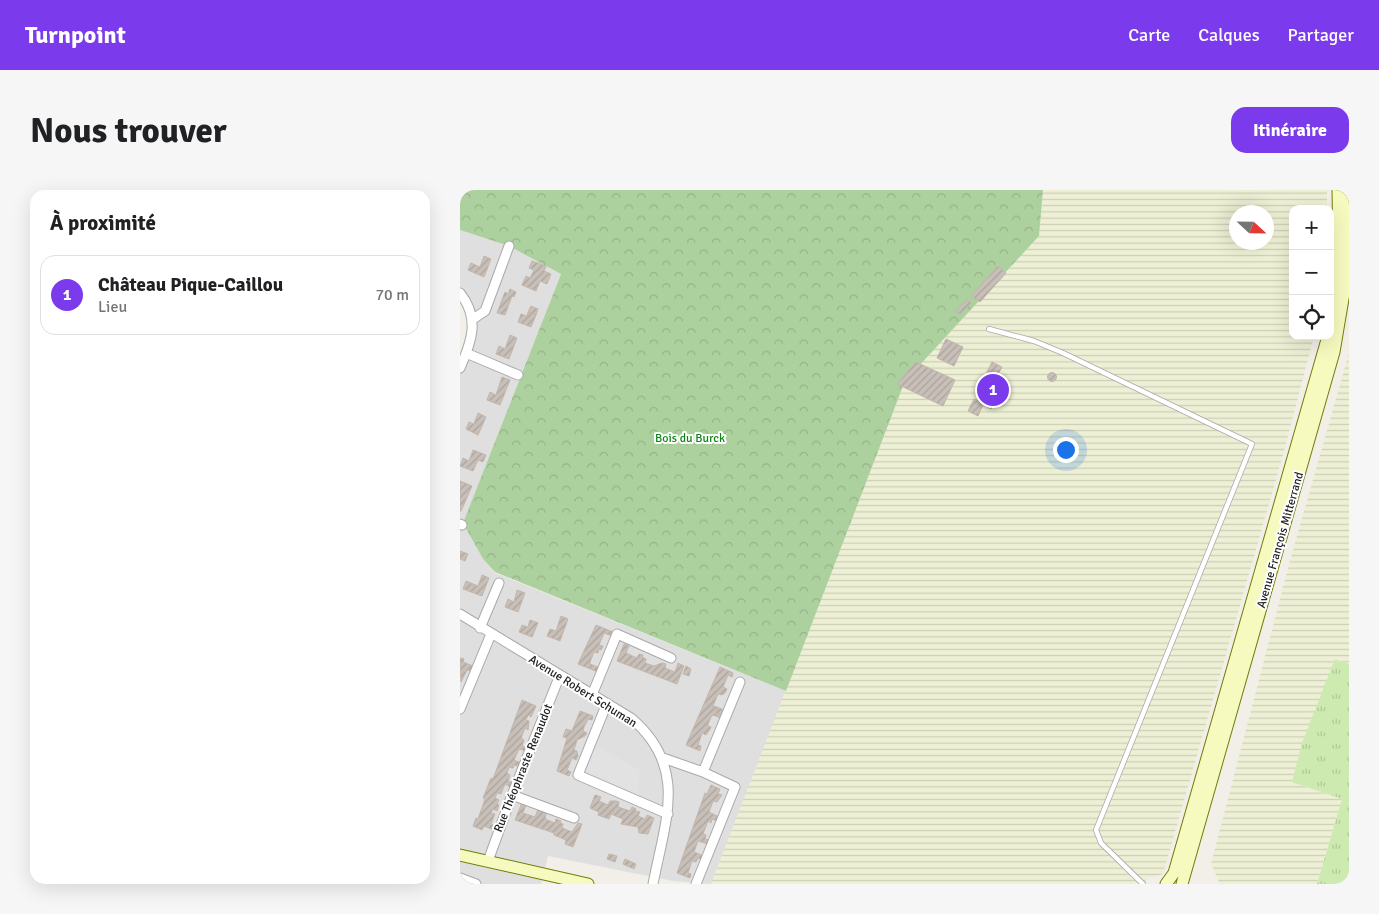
<!DOCTYPE html>
<html lang="fr">
<meta charset="utf-8">
<style>
:root{--surface:#fff;--page:#f6f6f6;--text:#202124;--muted:#757577;--line:#e0e0e0;--accent:#7c3aed}
body{margin:0;font-family:Signika,sans-serif;background:var(--page);color:var(--text)}
.controls{position:absolute;right:15px;top:15px;display:grid;overflow:hidden;border-radius:10px;box-shadow:0 5px 20px #0002}
.controls button{width:45px;height:45px;display:grid;place-items:center;padding:0;border:0;border-bottom:1px solid var(--line);background:var(--surface);color:var(--text);font:25px sans-serif}
.compass{position:absolute;left:769px;top:15px;width:45px;height:45px;border-radius:50%;background:var(--surface);box-shadow:0 5px 20px #0002;rotate:112deg}
.you{position:absolute;left:605px;top:259px;width:18px;height:18px;margin:-12px;border:4px solid #fff;border-radius:50%;background:#1a73e8;box-shadow:0 0 0 8px #1a73e833}
.badge{display:grid;place-items:center;width:32px;height:32px;border-radius:50%;background:var(--accent);color:#fff;font-size:16px;font-weight:700}
.pin{position:absolute;translate:-50% -50%;border:2px solid #fff;box-shadow:0 1px 5px #0006}
.list{margin:0;padding:0;list-style:none}
h2{display:flex;justify-content:space-between;align-items:center;height:65px;margin:0;padding:0 20px;font-size:21px}
h2 small{font-size:16px;font-weight:400;color:var(--muted)}
.list li{display:grid;grid-template-columns:32px 1fr auto;gap:15px;align-items:center;box-sizing:border-box;height:80px;margin:0 10px 10px;padding:0 10px;border:1px solid var(--line);border-radius:15px}
.list b{display:block;font-size:19px;white-space:nowrap}
.list p{margin:0;font-size:16px;white-space:nowrap;color:var(--muted)}
.list em{font-size:16px;font-style:normal;color:var(--muted)}
.icon{flex:none;width:28px;height:28px;fill:none;stroke:currentColor;stroke-width:2;stroke-linecap:round;stroke-linejoin:round}
.map{position:relative;flex:none;width:889px;height:694px;overflow:hidden;border-radius:15px}
header{display:flex;align-items:center;gap:30px;box-sizing:border-box;height:70px;padding:0 25px;background:var(--accent);color:#fff}
header strong{font-size:24px}
nav{display:flex;gap:28px;margin-inline-start:auto;font-size:18px}
.intro{display:flex;align-items:center;justify-content:space-between;box-sizing:border-box;height:120px;padding:0 30px}
h1{margin:0;font-size:35px}
.button{padding:12px 22px;border-radius:15px;background:var(--accent);color:#fff;font-size:18px;font-weight:700}
main{display:flex;gap:30px;padding:0 30px}
aside{flex:1;background:var(--surface);border-radius:15px;box-shadow:0 5px 20px #0002}
.map>svg:first-child{display:block}
</style>
<header>
<strong>Turnpoint</strong>
<nav><a>Carte</a><a>Calques</a><a>Partager</a></nav>
</header>
<div class="intro"><h1>Nous trouver</h1><a class="button">Itinéraire</a></div>
<main>
<aside>
<h2>À proximité<small></small></h2>
<ul class="list">
<li><span class="badge">1</span><div><b>Château Pique-Caillou</b><p>Lieu</p></div><em>70 m</em></li>
</ul>
</aside>
<div class="map">
<svg width="889" height="694" viewBox="0 0 889 694">
<defs>
<pattern id="farmland-rules" width="6" height="5" patternUnits="userSpaceOnUse" patternTransform="scale(1.25)"><rect width="6" height="5" fill="#eef0d5"/><path d="M0 2.5h6" fill="none" stroke="#ccceb7"/></pattern>
<pattern id="grass-tufts" width="24" height="20" patternUnits="userSpaceOnUse" patternTransform="scale(1.25)"><rect width="24" height="20" fill="#cdebb0"/><path d="M3 7l-1-3M5 7V3M7 7l1-3M15 17l-1-3M17 17v-4M19 17l1-3" fill="none" stroke="#b0c997"/></pattern>
<pattern id="forest-crowns" width="20" height="18" patternUnits="userSpaceOnUse" patternTransform="scale(1.25)"><rect width="20" height="18" fill="#add19e"/><path d="M2 6a3 3 0 1 1 6 0M12 15a3 3 0 1 1 6 0" fill="none" stroke="#95b388"/></pattern>
<pattern id="building-hatch" width="6" height="6" patternUnits="userSpaceOnUse" patternTransform="scale(1.25)"><rect width="6" height="6" fill="#c7bfb8"/><path d="M-1 1l2-2M0 6l6-6M5 7l2-2" fill="none" stroke="#aba49e"/></pattern>
</defs>
<rect width="100%" height="100%" fill="#f2efe9"/>
<!-- residential -->
<path fill="#e0dfdf" d="M 0,40 L 49,56 L 101,84 L 3,333 L 23,369 L 35,383 L 326,501 L 251,694 L 213,691 L 88,666 L 81,694 L 0,694 L 0,171 L 4,161 L 9,130 L 0,113 Z"/>
<!-- farmland -->
<path fill="url(#farmland-rules)" fill-rule="evenodd" d="M 583,0 L 867,0 L 867,19 L 833,19 L 833,146 L 854,146 L 823,265 L 703,684 L 687,689 L 682,694 L 251,694 L 445,191 L 579,46 ZM 776,22 L 806,22 L 806,52 L 776,52 Z
M 889,163 L 889,474 L 875,469 L 832,592 L 882,609 L 857,694 L 760,694 L 751,674 L 828,378 Z"/>
<!-- grass -->
<path fill="url(#grass-tufts)" d="M 875,469 L 889,474 L 889,694 L 857,694 L 882,609 L 832,592 L 842,553 Z"/>
<!-- forest -->
<path fill="url(#forest-crowns)" d="M 0,0 L 583,0 L 579,46 L 445,191 L 326,501 L 35,382 L 23,369 L 3,333 L 101,84 L 49,56 L 0,40 Z"/>
<!-- parking -->
<path fill="#e2e2e2" d="M 131,553 L 180,580 L 177,611 L 118,585 Z"/>
<!-- building -->
<path fill="url(#building-hatch)" stroke="#c4b6ab" d="M 24,66 L 31,69 L 24,87 L 8,80 L 11,73 L 20,77 Z
M 72,71 L 86,76 L 84,81 L 91,84 L 87,94 L 80,91 L 76,101 L 62,95 L 66,86 L 70,88 L 74,80 L 69,78 Z
M 538,76 L 546,83 L 520,112 L 512,105 Z
M 50,99 L 56,102 L 54,107 L 52,106 L 45,125 L 37,123 L 45,102 L 48,104 Z
M 507,109 L 511,113 L 500,124 L 496,121 Z
M 71,116 L 78,119 L 76,125 L 68,122 Z
M 68,122 L 76,125 L 71,137 L 58,132 L 61,124 L 67,126 Z
M 50,145 L 57,148 L 49,169 L 36,164 L 39,156 L 45,159 Z
M 486,149 L 503,157 L 494,176 L 477,168 Z
M 456,172 L 495,190 L 483,216 L 437,194 Z
M 532,172 L 542,177 L 536,188 L 544,191 L 531,219 L 523,215 L 518,226 L 508,221 L 514,209 L 520,212 L 533,187 L 526,184 Z
M587.5 187a4.5 4.5 0 1 1 9 0a4.5 4.5 0 1 1-9 0Z
M 42,187 L 50,190 L 40,215 L 27,210 L 30,202 L 36,205 Z
M 18,223 L 26,227 L 18,245 L 6,239 L 9,232 L 14,234 Z
M 13,260 L 26,265 L 23,272 L 18,270 L 13,281 L 0,276 L 3,268 L 9,271 Z
M 0,291 L 12,296 L 1,321 L 0,321 Z
M 0,361 L 8,364 L 5,371 L 0,369 Z
M 22,385 L 29,388 L 22,406 L 3,399 L 6,391 L 18,396 Z
M 57,400 L 65,403 L 58,422 L 45,417 L 48,409 L 54,412 Z
M 101,426 L 108,429 L 100,451 L 87,446 L 90,439 L 96,441 Z
M 70,430 L 78,433 L 72,447 L 59,442 L 62,435 L 68,437 Z
M 136,435 L 153,442 L 152,446 L 144,443 L 139,455 L 143,456 L 141,460 L 139,459 L 138,463 L 134,462 L 130,472 L 130,474 L 140,478 L 138,482 L 118,474 Z
M 164,454 L 169,456 L 166,463 L 177,468 L 179,464 L 183,465 L 182,467 L 186,469 L 185,473 L 194,476 L 202,473 L 206,474 L 205,478 L 215,482 L 218,473 L 224,476 L 217,494 L 157,471 Z
M 0,468 L 4,469 L 3,472 L 13,476 L 10,481 L 7,480 L 1,492 Z
M 226,476 L 231,479 L 229,486 L 223,484 Z
M 260,477 L 273,483 L 272,487 L 268,485 L 263,497 L 267,499 L 265,503 L 262,505 L 258,504 L 253,516 L 257,517 L 257,521 L 256,526 L 252,525 L 248,534 L 248,536 L 251,537 L 249,541 L 246,545 L 242,543 L 238,555 L 241,556 L 240,561 L 226,555 Z
M 62,510 L 76,516 L 71,527 L 68,525 L 66,530 L 69,531 L 68,540 L 65,538 L 61,548 L 64,550 L 62,556 L 68,558 L 66,561 L 59,559 L 54,570 L 61,573 L 60,577 L 54,575 L 53,578 L 49,577 L 47,583 L 50,585 L 48,591 L 54,593 L 52,598 L 45,594 L 41,604 L 37,603 L 35,608 L 39,610 L 37,614 L 39,615 L 37,621 L 33,619 L 31,623 L 35,624 L 31,634 L 37,637 L 36,641 L 24,636 L 22,640 L 13,636 L 16,628 L 18,629 L 25,609 L 23,608 L 31,588 L 33,589 Z
M 257,517 L 264,520 L 260,528 L 256,526 Z
M 120,521 L 133,526 L 132,530 L 128,529 L 124,537 L 123,541 L 127,543 L 125,546 L 117,550 L 114,560 L 117,561 L 118,566 L 116,570 L 112,568 L 107,580 L 111,582 L 109,586 L 97,581 L 107,548 L 103,547 L 106,539 L 112,541 Z
M 251,595 L 260,599 L 258,604 L 262,605 L 257,612 L 253,611 L 249,622 L 259,627 L 257,631 L 252,629 L 251,633 L 248,631 L 243,644 L 246,645 L 245,649 L 250,650 L 248,654 L 238,651 L 234,662 L 244,666 L 242,670 L 238,668 L 236,672 L 232,671 L 228,683 L 231,684 L 230,688 L 217,683 L 245,603 L 247,604 Z
M 135,605 L 141,607 L 139,611 L 148,615 L 150,611 L 156,611 L 159,612 L 158,617 L 170,621 L 172,617 L 176,619 L 175,621 L 180,622 L 178,626 L 185,629 L 187,625 L 194,628 L 188,644 L 179,643 L 178,637 L 161,634 L 163,629 L 151,624 L 149,629 L 138,625 L 139,622 L 130,618 Z
M 63,610 L 67,612 L 63,623 L 75,627 L 79,617 L 87,620 L 85,629 L 95,633 L 96,629 L 101,631 L 100,633 L 103,634 L 102,638 L 112,642 L 118,633 L 122,634 L 113,657 L 105,654 L 106,650 L 94,645 L 94,643 L 55,630 Z
M 149,664 L 157,666 L 155,672 L 147,669 Z
M 165,669 L 176,674 L 174,679 L 163,674 Z"/>
<g fill="none" stroke-linecap="round" stroke-linejoin="round">
<!-- lane casing -->
<g stroke="#a9a9a9" stroke-width="6">
<path id="lane" d="M 529,139 L 574,151 L 603,163 L 792,254 L 636,640 L 641,653 L 683,694"/>
</g>
<!-- street casing -->
<g stroke="#a9a9a9" stroke-width="11">
<path id="street" d="M 0,103 C 20,128 12,151 0,178
M 13,129 L 25,121 L 49,56
M 6,163 L 58,185
M 0,334 L 2,335
M 0,424 L 171,528 C 229,577 205,631 193,694
M 20,438 L 39,393
M 132,505 L 157,444 L 211,468
M 147,513 L 118,585 L 208,624
M 0,519 L 31,444
M 203,568 L 243,582 L 275,597 L 236,694
M 243,582 L 280,492
M 52,605 L 114,628
M 28,671 L 52,605 L 100,485
M 0,688 L 16,694"/>
</g>
<!-- secondary casing -->
<g stroke="#707d05" stroke-width="13">
<path id="secondary" d="M 870,137 L 879,62 L 878,0
M 0,665 L 128,694
M 706,694 L 714,683 L 868,146
M 722,694 L 874,162 L 886,91 L 888,0"/>
</g>
<!-- lane -->
<use href="#lane" stroke="#fff" stroke-width="4.5"/>
<!-- street -->
<use href="#street" stroke="#fff" stroke-width="9"/>
<!-- secondary -->
<use href="#secondary" stroke="#f7fabf" stroke-width="11"/>
</g>
<g text-anchor="middle" stroke-width="4" stroke-linejoin="round" paint-order="stroke">
<!-- park labels -->
<g font-size="12" fill="#0c8416" stroke="#fff">
<text x="230" y="252">Bois du Burck</text>
</g>
<!-- street labels -->
<g font-size="12" fill="#222" stroke="#fff">
<text transform="translate(820 350) rotate(-74)" y="4">Avenue François Mitterrand</text>
<text transform="translate(123 501) rotate(32)" y="4">Avenue Robert Schuman</text>
<text transform="translate(63 578) rotate(-68)" y="4">Rue Théophraste Renaudot</text>
</g>
</g>
</svg>
<div class="controls">
<button>+</button>
<button>−</button>
<button><svg class="icon" aria-label="locate" viewBox="0 0 24 24"><circle cx="12" cy="12" r="6"/><path d="M12 2v4M12 18v4M2 12h4M18 12h4"/></svg></button>
</div>
<svg class="compass" viewBox="-18 -18 36 36"><path d="M0-13l5 13h-10z" fill="#e53935"/><path d="M0 13l5-13h-10z" fill="#757577"/></svg>
<div class="you"></div>
<div class="pin badge" style="left:533px;top:200px">1</div>
</div>
</main>
